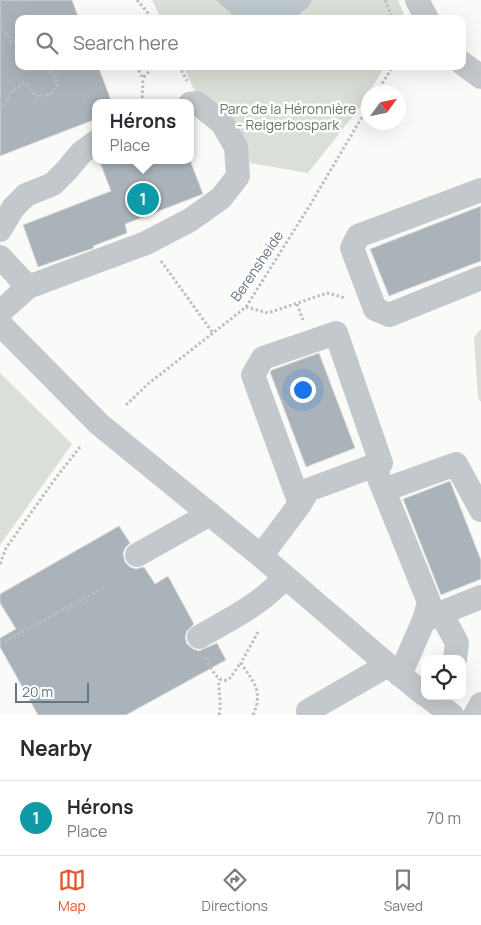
<!DOCTYPE html>
<meta charset="utf-8">
<style>
:root{--surface:#fff;--page:#f7f7f7;--text:#2b2b33;--muted:#7c7c81;--line:#e1e1e2;--accent:#e4572e}
body{margin:0;font-family:Manrope,sans-serif;background:var(--page);color:var(--text)}
.controls{position:absolute;right:15px;bottom:15px;display:grid;overflow:hidden;border-radius:10px;box-shadow:0 5px 20px #0002}
.controls button{width:45px;height:45px;display:grid;place-items:center;padding:0;border:0;border-bottom:1px solid var(--line);background:var(--surface);color:var(--text);font:25px sans-serif}
.compass{position:absolute;left:361px;top:85px;width:45px;height:45px;border-radius:50%;background:var(--surface);box-shadow:0 5px 20px #0002;rotate:57deg}
.scale{position:absolute;left:15px;bottom:12px;width:74px;box-sizing:border-box;padding-left:5px;border:2px solid #657683;border-top:0;font-size:14px;line-height:18px;white-space:nowrap;color:#657683;-webkit-text-stroke:4px #fff;paint-order:stroke}
.you{position:absolute;left:302px;top:389px;width:18px;height:18px;margin:-12px;border:4px solid #fff;border-radius:50%;background:#1a73e8;box-shadow:0 0 0 8px #1a73e833}
.badge{display:grid;place-items:center;width:32px;height:32px;border-radius:50%;background:var(--accent);color:#fff;font-size:16px;font-weight:700}
.pin{position:absolute;translate:-50% -50%;border:2px solid #fff;box-shadow:0 1px 5px #0006}
.popup{position:absolute;left:92px;top:99px;width:102px;height:65px;box-sizing:border-box;display:grid;place-content:center;border-radius:10px;background:var(--surface);filter:drop-shadow(0 1px 4px #0005);font-size:16px;white-space:nowrap;color:var(--muted)}
.popup b{font-size:19px;color:var(--text)}
.popup::after{content:'';position:absolute;left:50%;top:100%;margin-left:-10px;border:10px solid transparent;border-top-color:var(--surface)}
.list{margin:0;padding:0;list-style:none}
h2{display:flex;justify-content:space-between;align-items:center;height:65px;margin:0;padding:0 20px;font-size:21px}
h2 small{font-size:16px;font-weight:400;color:var(--muted)}
.list li{display:grid;grid-template-columns:32px 1fr auto;gap:15px;align-items:center;box-sizing:border-box;height:75px;padding:0 20px;border-top:1px solid var(--line)}
.list b{display:block;font-size:19px;white-space:nowrap}
.list p{margin:0;font-size:16px;white-space:nowrap;color:var(--muted)}
.list em{font-size:16px;font-style:normal;color:var(--muted)}
.icon{flex:none;width:28px;height:28px;fill:none;stroke:currentColor;stroke-width:2;stroke-linecap:round;stroke-linejoin:round}
.map{position:relative;flex:none;width:481px;height:715px;overflow:hidden}
.search{position:absolute;background:var(--surface);box-shadow:0 5px 20px #0002;left:15px;right:15px;top:15px;height:55px;display:flex;align-items:center;gap:12px;box-sizing:border-box;padding:0 18px;border-radius:10px;color:var(--muted);font-size:19px}
.sheet{height:140px;background:var(--surface)}
nav{display:flex;justify-content:space-around;align-items:center;box-sizing:border-box;height:70px;border-top:1px solid var(--line);background:var(--surface);font-size:14px;color:var(--muted)}
nav a{display:grid;justify-items:center;gap:2px}
nav .on{color:var(--accent)}
.map>svg:first-child{display:block}
</style>
<div class="map">
<svg width="481" height="715" viewBox="0 0 481 715">
<rect width="100%" height="100%" fill="#fafaf8"/>
<!-- green -->
<path fill="#dadfd7" d="M 152,0 L 398,0 L 406,19 L 161,19 Z
M 183,66 L 385,66 L 361,106 L 308,173 L 250,163 L 247,149 L 198,98 Z
M 481,329 L 481,402 L 478,398 L 474,337 Z
M 0,373 L 72,444 L 0,545 Z"/>
<!-- water -->
<path fill="#bbc7cb" d="M 216,0 L 312,0 L 308,7 L 293,19 L 237,19 Z"/>
<!-- building -->
<path fill="#aab3b9" stroke="#dcdcda" d="M 0,0 L 72,0 L 79,19 L 19,19 L 19,66 L 98,66 L 112,103 L 96,103 L 96,119 L 0,156 Z
M 99,160 L 190,160 L 203,194 L 125,224 L 127,233 L 93,246 L 94,248 L 38,267 L 23,225 L 111,191 Z
M 481,206 L 481,261 L 389,296 L 370,249 Z
M 319,353 L 355,448 L 306,467 L 270,372 L 272,370 Z
M 450,481 L 481,560 L 481,579 L 441,595 L 403,499 Z
M 119,526 L 130,543 L 125,548 L 123,554 L 125,562 L 130,567 L 136,569 L 144,567 L 155,584 L 168,576 L 194,624 L 187,631 L 185,637 L 187,644 L 193,649 L 199,651 L 217,643 L 226,660 L 126,715 L 38,715 L 0,647 L 0,638 L 16,629 L 0,603 L 0,594 Z"/>
<g fill="none" stroke-linecap="round" stroke-linejoin="round">
<!-- path -->
<path stroke="#bbbfc2" stroke-width="3" stroke-dasharray="2.5 2.5" stroke-linecap="butt" d="M 137,0 L 153,19
M 385,0 L 393,19
M 0,7 L 1,0
M 0,23 L 11,42 L 19,41
M 136,66 L 143,78 L 154,66
M 179,66 L 187,81
M 377,92 L 393,66
M 142,103 L 143,78
M 0,110 L 13,90 L 25,83 L 36,96 L 50,95 L 58,84 L 51,71 L 53,66
M 161,261 L 213,333
M 297,304 L 303,320
M 246,307 L 268,313 L 327,293 L 345,298
M 126,405 L 148,384 L 246,307 L 310,205 L 368,107
M 0,564 L 6,548 L 55,479 L 80,447
M 0,644 L 105,587
M 206,658 C 210,666 219,689 231,677 C 234,673 237,667 241,663
M 219,715 C 222,703 218,692 219,679
M 253,715 C 264,691 253,682 241,663 L 258,632"/>
<!-- minor -->
<path stroke="#c3c8cc" stroke-width="24" d="M 417,0 L 427,19
M 462,63 L 481,77
M 481,190 L 358,236 L 352,248 L 375,309 L 389,315 L 481,278
M 0,230 L 13,208 L 26,195 L 53,184 L 66,171 L 81,153 L 96,142
M 0,257 L 28,287
M 0,312 L 28,287 L 146,243 L 190,220 L 221,198 L 238,176 L 236,147 L 222,123 L 197,103 L 190,104
M 0,324 L 99,424 L 261,556 L 388,665 L 425,695
M 336,333 L 381,463 L 308,490 L 300,504 L 253,375 L 263,358 Z
M 374,466 L 429,602 L 424,620 L 400,675
M 384,490 L 456,464 L 481,510
M 137,555 L 210,514
M 261,556 L 300,504
M 441,613 L 457,643 L 455,659
M 424,620 L 481,597
M 199,637 C 230,619 262,604 285,577
M 427,696 L 452,715
M 308,711 L 388,665
M 475,715 L 481,704"/>
</g>
<g text-anchor="middle" stroke-width="5" stroke-linejoin="round" paint-order="stroke">
<!-- park labels -->
<g font-size="14" fill="#687a64" stroke="#fff">
<text x="288" y="114">Parc de la Héronnière<tspan x="288" dy="16">- Reigerbospark</tspan></text>
</g>
<!-- street labels -->
<g font-size="14" fill="#657683" stroke="#fff">
<text transform="translate(257 266) rotate(-56)" y="5">Berensheide</text>
</g>
</g>
</svg>
<div class="controls">
<button><svg class="icon" aria-label="locate" viewBox="0 0 24 24"><circle cx="12" cy="12" r="6"/><path d="M12 2v4M12 18v4M2 12h4M18 12h4"/></svg></button>
</div>
<svg class="compass" viewBox="-18 -18 36 36"><path d="M0-13l5 13h-10z" fill="#e53935"/><path d="M0 13l5-13h-10z" fill="#7c7c81"/></svg>
<div class="scale">20 m</div>
<div class="you"></div>
<div class="pin badge" style="left:143px;top:199px;background:#0f9aa8">1</div>
<div class="popup"><b>Hérons</b>Place</div>
<div class="search"><svg class="icon" aria-label="search" viewBox="0 0 24 24"><circle cx="10" cy="10" r="6"/><path d="M15 15l6 6"/></svg>Search here</div>
</div>
<section class="sheet">
<h2>Nearby<small></small></h2>
<ul class="list">
<li><span class="badge" style="background:#0f9aa8">1</span><div><b>Hérons</b><p>Place</p></div><em>70 m</em></li>
</ul>
</section>
<nav>
<a class="on"><svg class="icon" aria-label="map" viewBox="0 0 24 24"><path d="M3 6l6-2 6 2 6-2v14l-6 2-6-2-6 2zM9 4v14M15 6v14"/></svg>Map</a>
<a><svg class="icon" aria-label="directions" viewBox="0 0 24 24"><path d="M12 3l9 9-9 9-9-9zM9 14v-3h6M13 9l2 2-2 2"/></svg>Directions</a>
<a><svg class="icon" aria-label="saved" viewBox="0 0 24 24"><path d="M7 4h10v16l-5-4-5 4z"/></svg>Saved</a>
</nav>
